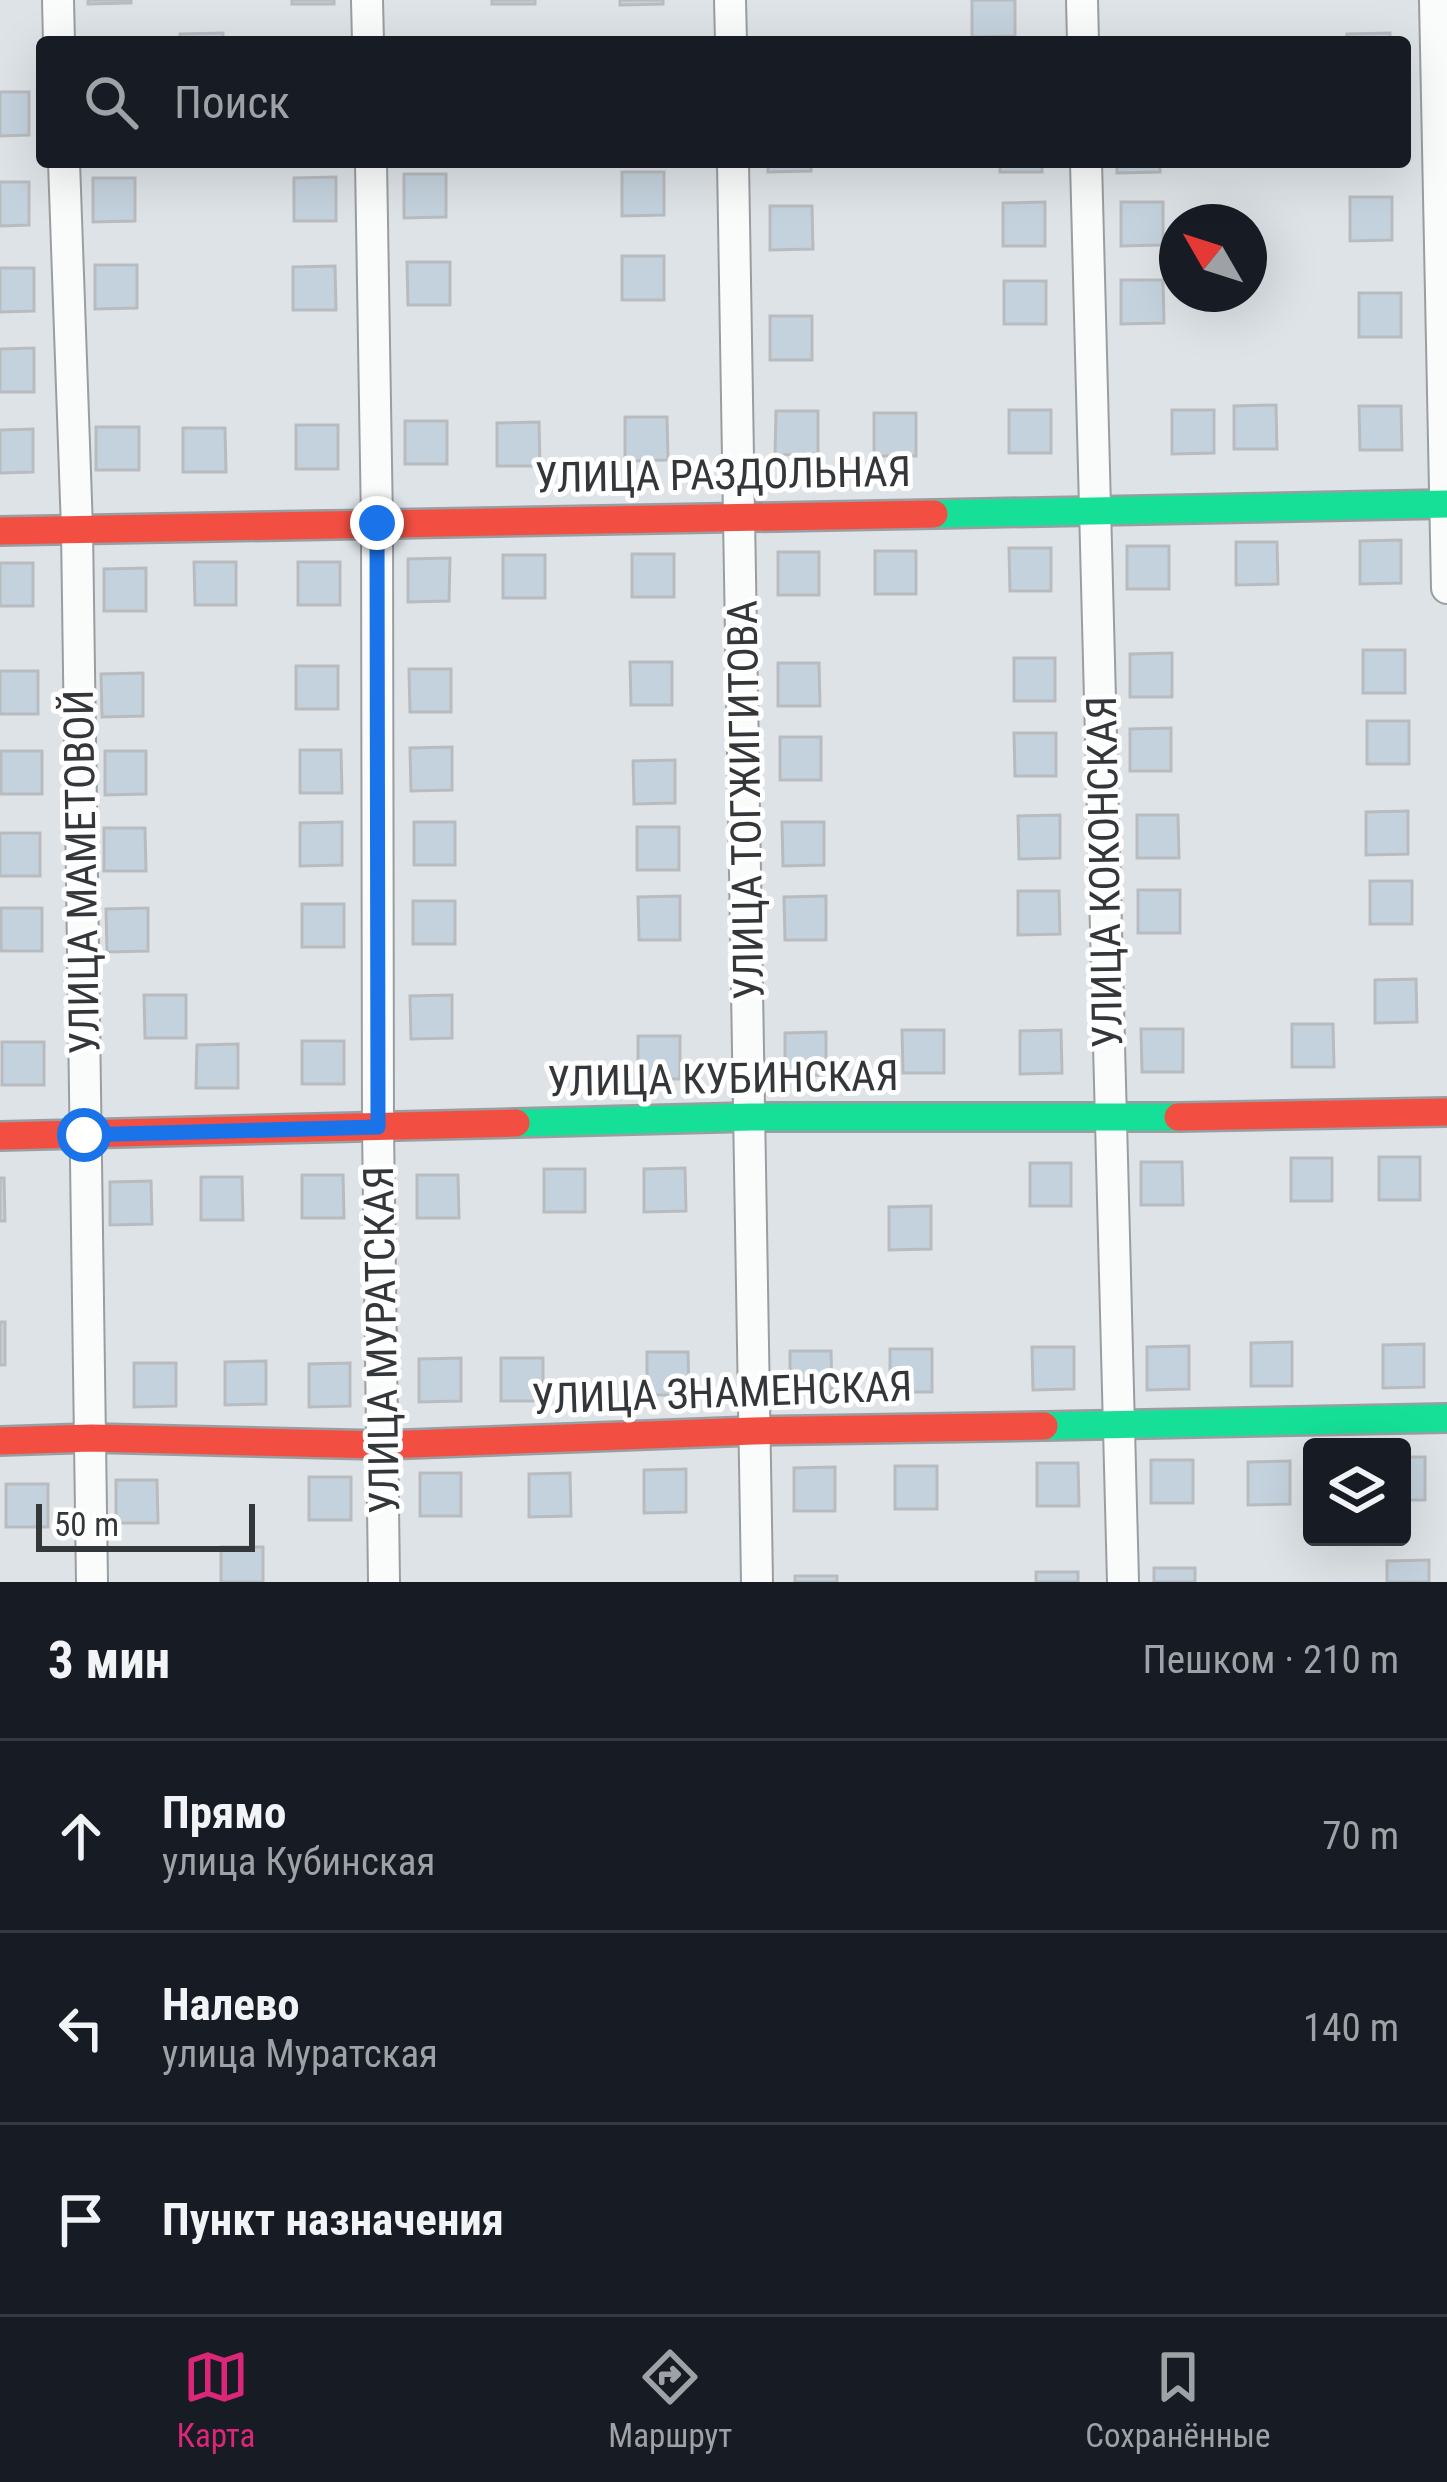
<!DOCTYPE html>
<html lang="ru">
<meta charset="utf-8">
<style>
:root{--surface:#171b24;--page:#20242c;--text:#f1f3f6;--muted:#9ea1a6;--line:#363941;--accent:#db2777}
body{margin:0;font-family:"Roboto Condensed",sans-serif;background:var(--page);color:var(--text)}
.controls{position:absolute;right:36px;bottom:36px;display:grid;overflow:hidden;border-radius:12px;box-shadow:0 12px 48px #0002}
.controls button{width:108px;height:108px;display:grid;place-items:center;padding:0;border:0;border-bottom:3px solid var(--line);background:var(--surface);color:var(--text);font:60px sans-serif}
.compass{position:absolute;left:1159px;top:204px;width:108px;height:108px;border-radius:50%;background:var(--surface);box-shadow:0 12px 48px #0002;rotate:309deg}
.scale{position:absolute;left:36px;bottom:30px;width:219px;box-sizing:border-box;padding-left:12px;border:6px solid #33373a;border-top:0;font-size:33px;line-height:42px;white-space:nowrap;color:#33373a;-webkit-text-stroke:9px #fff;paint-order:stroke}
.stop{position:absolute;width:36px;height:36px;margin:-27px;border:9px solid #1a73e8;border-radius:50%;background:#fff}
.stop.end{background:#1a73e8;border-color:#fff;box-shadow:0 3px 12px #0008}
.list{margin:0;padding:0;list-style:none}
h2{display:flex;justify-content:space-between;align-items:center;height:156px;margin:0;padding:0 48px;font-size:51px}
h2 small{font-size:39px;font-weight:400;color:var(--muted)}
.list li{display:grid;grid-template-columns:78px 1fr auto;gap:36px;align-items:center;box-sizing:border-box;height:192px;padding:0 48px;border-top:3px solid var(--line)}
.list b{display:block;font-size:45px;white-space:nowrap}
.list p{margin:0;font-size:39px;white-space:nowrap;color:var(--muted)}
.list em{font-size:39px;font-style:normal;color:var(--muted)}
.icon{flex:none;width:66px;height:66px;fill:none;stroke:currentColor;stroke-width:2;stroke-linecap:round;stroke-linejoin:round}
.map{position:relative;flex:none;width:1447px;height:1582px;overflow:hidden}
.search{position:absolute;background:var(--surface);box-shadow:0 12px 48px #0002;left:36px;right:36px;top:36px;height:132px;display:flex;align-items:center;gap:30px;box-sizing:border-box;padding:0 42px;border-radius:12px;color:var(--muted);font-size:45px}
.sheet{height:732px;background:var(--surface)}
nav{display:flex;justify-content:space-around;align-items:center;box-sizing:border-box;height:168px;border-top:3px solid var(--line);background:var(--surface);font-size:33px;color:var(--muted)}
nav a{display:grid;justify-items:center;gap:6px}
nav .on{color:var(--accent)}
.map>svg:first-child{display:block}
</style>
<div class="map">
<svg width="1447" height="1582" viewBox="0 0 1447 1582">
<rect width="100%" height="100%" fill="#dee3e7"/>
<!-- building -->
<path fill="#c4d2dd" stroke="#b9bcbf" stroke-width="3" d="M 88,0 L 131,0 L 131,3 L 88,4 Z
M 292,0 L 334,0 L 334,4 L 292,4 Z
M 492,0 L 535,0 L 535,4 L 492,4 Z
M 620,0 L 663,0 L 663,4 L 620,5 Z
M 972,0 L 1015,0 L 1015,36 L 972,37 Z
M 223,33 L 223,42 L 180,42 L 180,34 Z
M 1390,33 L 1390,42 L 1347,42 L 1347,34 Z
M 0,92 L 29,92 L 29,135 L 0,136 Z
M 768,162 L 811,162 L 811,171 L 768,172 Z
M 1000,162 L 1042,162 L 1042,172 L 1000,172 Z
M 1117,162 L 1160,162 L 1160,172 L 1117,173 Z
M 622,172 L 664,172 L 664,215 L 622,216 Z
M 404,174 L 446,174 L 446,217 L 404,218 Z
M 336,177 L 336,221 L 294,221 L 294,178 Z
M 93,178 L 135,178 L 135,221 L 93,222 Z
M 0,182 L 29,182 L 29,225 L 0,226 Z
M 1350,197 L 1392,197 L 1392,240 L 1350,241 Z
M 1045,202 L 1045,246 L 1003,246 L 1003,203 Z
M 1121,202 L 1163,202 L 1163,245 L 1121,246 Z
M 770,206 L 812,206 L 813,249 L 770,250 Z
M 622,256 L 664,256 L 664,300 L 622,300 Z
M 407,262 L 450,262 L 450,305 L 408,305 Z
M 95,265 L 137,265 L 137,308 L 95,309 Z
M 335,266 L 336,310 L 293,310 L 293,267 Z
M 0,268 L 34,268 L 34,311 L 0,312 Z
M 1121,280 L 1163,280 L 1164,323 L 1121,324 Z
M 1004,281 L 1046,281 L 1046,324 L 1004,324 Z
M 1359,293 L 1401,293 L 1401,337 L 1359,337 Z
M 770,316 L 812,316 L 812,360 L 770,360 Z
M 34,348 L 34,392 L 0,392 L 0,349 Z
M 1276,405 L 1277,449 L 1234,449 L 1234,406 Z
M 1359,406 L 1401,406 L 1402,450 L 1360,450 Z
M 1009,410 L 1051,410 L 1051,453 L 1009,453 Z
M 1172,410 L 1214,410 L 1214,453 L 1172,454 Z
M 776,411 L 818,411 L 818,454 L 775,455 Z
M 874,413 L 916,413 L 916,456 L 874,456 Z
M 625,417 L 667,417 L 668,460 L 625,461 Z
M 405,421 L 447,421 L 447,464 L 405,464 Z
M 539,422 L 540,466 L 497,466 L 497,423 Z
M 296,425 L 338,425 L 338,469 L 296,469 Z
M 96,427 L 139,427 L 139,470 L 96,470 Z
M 183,428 L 225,428 L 226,472 L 183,472 Z
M 33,429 L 33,472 L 0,473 L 0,430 Z
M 1401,540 L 1401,583 L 1360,584 L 1360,541 Z
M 1236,542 L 1277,542 L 1278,584 L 1236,585 Z
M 1127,546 L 1169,546 L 1169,589 L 1127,589 Z
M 1009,548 L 1051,548 L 1051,591 L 1010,591 Z
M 875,551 L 916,551 L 916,594 L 875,594 Z
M 778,552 L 819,552 L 819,595 L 778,595 Z
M 632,554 L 674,554 L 674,597 L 632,597 Z
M 503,555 L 545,555 L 545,598 L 503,598 Z
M 450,558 L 449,601 L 408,602 L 408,559 Z
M 194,562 L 236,562 L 236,605 L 195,605 Z
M 298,562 L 340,562 L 340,605 L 298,605 Z
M 0,563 L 33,563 L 33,606 L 0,606 Z
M 146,568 L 146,611 L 104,611 L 104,569 Z
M 1363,650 L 1405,650 L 1405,693 L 1363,693 Z
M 1172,653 L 1172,697 L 1130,697 L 1130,654 Z
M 1014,658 L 1055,658 L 1055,701 L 1014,701 Z
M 630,662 L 672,662 L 672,705 L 631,705 Z
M 778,663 L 819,663 L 820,706 L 778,706 Z
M 296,666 L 338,666 L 338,709 L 296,709 Z
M 409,669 L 451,669 L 451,712 L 410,712 Z
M 0,671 L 38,671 L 38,714 L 0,714 Z
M 143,673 L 143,716 L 102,717 L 101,674 Z
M 1367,721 L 1409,721 L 1409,764 L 1367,764 Z
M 1171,728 L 1171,771 L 1130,771 L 1130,729 Z
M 1014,733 L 1056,733 L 1056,776 L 1015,776 Z
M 780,737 L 821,737 L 821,780 L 780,780 Z
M 452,747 L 452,790 L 411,791 L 410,748 Z
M 300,750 L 341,750 L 342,793 L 300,793 Z
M 1,751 L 42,751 L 42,794 L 1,794 Z
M 105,751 L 146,751 L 146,794 L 105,795 Z
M 675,760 L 675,803 L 634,804 L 633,761 Z
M 1408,811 L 1408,854 L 1366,855 L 1366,812 Z
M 1060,815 L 1060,858 L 1019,859 L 1018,816 Z
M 1137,815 L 1178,815 L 1179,858 L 1137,858 Z
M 342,822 L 342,865 L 300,866 L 300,823 Z
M 414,822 L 455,822 L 455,865 L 414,865 Z
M 782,822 L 824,822 L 824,865 L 783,866 Z
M 637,827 L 679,827 L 679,870 L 637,870 Z
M 104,828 L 145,828 L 146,871 L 104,871 Z
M 0,833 L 40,833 L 40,876 L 0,876 Z
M 1370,881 L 1412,881 L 1412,924 L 1370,924 Z
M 1138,890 L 1180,890 L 1180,933 L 1138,933 Z
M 1018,891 L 1059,891 L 1060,934 L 1018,935 Z
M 680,896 L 680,940 L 639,940 L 638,897 Z
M 826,896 L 826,940 L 785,940 L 784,897 Z
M 413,901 L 455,901 L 455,944 L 413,944 Z
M 302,904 L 344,904 L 344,947 L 302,947 Z
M 1,908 L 42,908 L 42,951 L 1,951 Z
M 148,908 L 148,951 L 107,952 L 106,909 Z
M 1416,979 L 1417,1022 L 1375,1023 L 1375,980 Z
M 144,995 L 186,995 L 186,1038 L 145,1038 Z
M 452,995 L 452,1038 L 411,1039 L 410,996 Z
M 1292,1024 L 1333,1024 L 1334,1067 L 1292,1067 Z
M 1141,1029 L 1183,1029 L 1183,1072 L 1142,1072 Z
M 902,1030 L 944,1030 L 944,1073 L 903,1073 Z
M 1061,1030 L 1062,1073 L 1020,1074 L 1020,1031 Z
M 826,1032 L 826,1075 L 785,1076 L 785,1033 Z
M 638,1036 L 680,1036 L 680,1079 L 638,1079 Z
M 302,1041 L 344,1041 L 344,1084 L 302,1084 Z
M 2,1042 L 44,1042 L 44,1085 L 2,1085 Z
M 238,1044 L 238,1088 L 196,1088 L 197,1045 Z
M 1379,1157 L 1420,1157 L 1420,1200 L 1379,1200 Z
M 1291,1158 L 1332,1158 L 1332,1201 L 1291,1201 Z
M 1141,1162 L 1182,1162 L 1183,1205 L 1141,1205 Z
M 1030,1163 L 1071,1163 L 1071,1206 L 1030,1206 Z
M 685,1168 L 686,1211 L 644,1212 L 644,1169 Z
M 544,1169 L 585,1169 L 585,1212 L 544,1212 Z
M 302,1175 L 343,1175 L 344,1218 L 302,1218 Z
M 417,1175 L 458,1175 L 459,1218 L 417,1218 Z
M 201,1177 L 242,1177 L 243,1220 L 201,1220 Z
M 0,1178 L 4,1178 L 5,1221 L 0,1221 Z
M 151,1181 L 152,1224 L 110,1225 L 110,1182 Z
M 931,1206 L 931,1249 L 889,1250 L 889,1207 Z
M 0,1322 L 5,1322 L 5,1365 L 0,1365 Z
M 1292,1342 L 1292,1386 L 1251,1386 L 1251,1343 Z
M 1424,1344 L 1424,1387 L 1383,1388 L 1383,1345 Z
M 1189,1346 L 1189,1389 L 1147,1390 L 1147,1347 Z
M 1032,1347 L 1074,1347 L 1074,1389 L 1033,1390 Z
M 890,1349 L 932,1349 L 932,1392 L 890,1392 Z
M 790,1351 L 831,1351 L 832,1394 L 790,1394 Z
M 647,1352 L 688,1352 L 689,1395 L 647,1395 Z
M 461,1358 L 461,1401 L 419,1402 L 419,1359 Z
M 501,1358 L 543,1358 L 543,1401 L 501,1401 Z
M 266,1361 L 266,1404 L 225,1405 L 225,1362 Z
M 134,1363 L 176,1363 L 176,1406 L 134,1407 Z
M 350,1363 L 350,1406 L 309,1407 L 309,1364 Z
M 1402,1457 L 1425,1457 L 1425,1500 L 1402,1500 Z
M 1151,1460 L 1193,1460 L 1193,1503 L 1151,1503 Z
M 1290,1461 L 1290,1504 L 1248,1505 L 1248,1462 Z
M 1037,1463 L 1078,1463 L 1079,1506 L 1037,1506 Z
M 895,1466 L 937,1466 L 937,1509 L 895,1509 Z
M 835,1467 L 835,1511 L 794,1511 L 794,1468 Z
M 686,1469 L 686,1512 L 644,1513 L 644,1470 Z
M 420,1473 L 461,1473 L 461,1516 L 420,1516 Z
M 570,1473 L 571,1516 L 529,1517 L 529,1474 Z
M 309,1477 L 351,1477 L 351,1520 L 309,1520 Z
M 116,1480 L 157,1480 L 158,1523 L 116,1523 Z
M 6,1484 L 48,1484 L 48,1527 L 6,1527 Z
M 221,1547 L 263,1547 L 263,1582 L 221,1582 Z
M 1429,1560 L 1429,1582 L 1387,1582 L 1387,1561 Z
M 1154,1568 L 1195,1568 L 1195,1582 L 1154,1582 Z
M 1036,1572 L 1078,1572 L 1078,1582 L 1036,1582 Z
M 795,1576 L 837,1576 L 837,1582 L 795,1582 Z"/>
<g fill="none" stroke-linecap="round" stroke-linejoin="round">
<!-- street casing -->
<g stroke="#9a9ea1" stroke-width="34">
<path id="street" d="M 58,0 L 59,42
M 367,0 L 368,42
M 730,0 L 731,42
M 1082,0 L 1083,42
M 1435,0 L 1447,588
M 64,162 L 77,529 L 92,1582
M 371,162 L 377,523 L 378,1127 L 384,1582
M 733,162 L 757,1582
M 1086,162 L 1123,1582"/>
</g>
<!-- fast casing -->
<g stroke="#9a9ea1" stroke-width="32">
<path id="fast" d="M 934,514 L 1447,504
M 516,1123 L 751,1117 L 1178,1117
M 1044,1426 L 1447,1418"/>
</g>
<!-- jam casing -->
<g stroke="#9a9ea1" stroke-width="32">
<path id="jam" d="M 0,531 L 934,514
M 1178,1117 L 1447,1112
M 0,1136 L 516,1123
M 0,1441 L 91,1438 L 383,1445 L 753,1431 L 1044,1426"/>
</g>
<!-- street -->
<use href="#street" stroke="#fafbfb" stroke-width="30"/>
<!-- fast -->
<use href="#fast" stroke="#16e098" stroke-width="27"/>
<!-- jam -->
<use href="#jam" stroke="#f24e42" stroke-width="27"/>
</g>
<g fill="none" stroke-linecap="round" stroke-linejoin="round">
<!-- route -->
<path stroke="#1a73e8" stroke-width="15" d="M 84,1135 L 378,1127 L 377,523"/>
</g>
<g text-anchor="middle" stroke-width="10" stroke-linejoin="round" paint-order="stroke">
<!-- street labels -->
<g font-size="42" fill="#33373a" stroke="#fff">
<text transform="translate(723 474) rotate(-1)" y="15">УЛИЦА РАЗДОЛЬНАЯ</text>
<text transform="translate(745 800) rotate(-91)" y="15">УЛИЦА ТОГЖИГИТОВА</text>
<text transform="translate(81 872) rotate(-91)" y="15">УЛИЦА МАМЕТОВОЙ</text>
<text transform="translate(1104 872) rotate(-91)" y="15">УЛИЦА КОКОНСКАЯ</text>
<text transform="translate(723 1078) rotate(-1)" y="15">УЛИЦА КУБИНСКАЯ</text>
<text transform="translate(381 1340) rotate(-91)" y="15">УЛИЦА МУРАТСКАЯ</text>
<text transform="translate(722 1392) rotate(-2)" y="15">УЛИЦА ЗНАМЕНСКАЯ</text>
</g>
</g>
</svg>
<div class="controls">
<button><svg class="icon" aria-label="layers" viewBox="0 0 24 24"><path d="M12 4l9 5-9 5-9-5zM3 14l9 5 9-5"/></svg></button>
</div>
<svg class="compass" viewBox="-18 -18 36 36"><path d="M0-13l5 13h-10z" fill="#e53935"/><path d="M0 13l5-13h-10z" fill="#9ea1a6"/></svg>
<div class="scale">50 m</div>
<div class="stop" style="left:84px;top:1135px"></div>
<div class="stop end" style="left:377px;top:523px"></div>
<div class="search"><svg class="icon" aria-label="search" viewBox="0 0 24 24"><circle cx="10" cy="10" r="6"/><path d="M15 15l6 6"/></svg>Поиск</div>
</div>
<section class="sheet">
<h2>3 мин<small>Пешком · 210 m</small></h2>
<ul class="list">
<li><svg class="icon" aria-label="ahead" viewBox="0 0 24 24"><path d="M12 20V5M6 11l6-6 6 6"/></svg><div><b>Прямо</b><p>улица Кубинская</p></div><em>70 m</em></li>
<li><svg class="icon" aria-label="left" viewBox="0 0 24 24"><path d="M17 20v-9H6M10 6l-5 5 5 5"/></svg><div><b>Налево</b><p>улица Муратская</p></div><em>140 m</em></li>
<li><svg class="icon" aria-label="arrive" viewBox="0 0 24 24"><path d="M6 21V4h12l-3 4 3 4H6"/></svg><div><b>Пункт назначения</b></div></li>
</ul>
</section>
<nav>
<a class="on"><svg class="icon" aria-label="map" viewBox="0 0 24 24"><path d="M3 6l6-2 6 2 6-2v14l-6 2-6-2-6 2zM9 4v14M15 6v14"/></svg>Карта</a>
<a><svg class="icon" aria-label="directions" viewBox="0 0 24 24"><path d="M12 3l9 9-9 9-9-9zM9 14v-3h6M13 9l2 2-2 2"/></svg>Маршрут</a>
<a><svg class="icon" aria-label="saved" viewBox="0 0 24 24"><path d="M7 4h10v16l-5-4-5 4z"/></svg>Сохранённые</a>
</nav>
